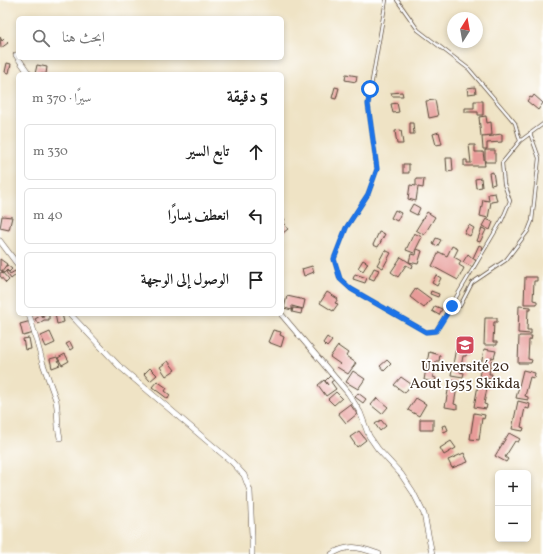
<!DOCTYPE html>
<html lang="ar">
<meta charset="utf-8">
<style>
:root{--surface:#fff;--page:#f2f2f2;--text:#222;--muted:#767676;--line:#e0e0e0}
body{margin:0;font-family:Vollkorn,Amiri,serif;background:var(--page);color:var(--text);direction:rtl}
.controls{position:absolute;right:12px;bottom:12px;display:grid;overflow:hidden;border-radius:6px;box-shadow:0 2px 6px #0003}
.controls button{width:36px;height:36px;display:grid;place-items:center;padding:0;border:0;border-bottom:1px solid var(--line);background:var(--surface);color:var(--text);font:20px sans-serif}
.compass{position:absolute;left:447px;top:12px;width:36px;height:36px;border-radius:50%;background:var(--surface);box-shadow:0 2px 6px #0003;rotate:11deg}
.stop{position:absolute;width:12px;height:12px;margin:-9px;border:3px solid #1a73e8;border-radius:50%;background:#fff}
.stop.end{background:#1a73e8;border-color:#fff;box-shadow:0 1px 4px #0008}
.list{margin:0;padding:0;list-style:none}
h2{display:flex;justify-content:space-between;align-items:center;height:52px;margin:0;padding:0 16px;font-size:17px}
h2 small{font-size:13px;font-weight:400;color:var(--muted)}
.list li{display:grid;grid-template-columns:26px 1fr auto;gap:12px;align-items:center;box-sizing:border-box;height:56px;margin:0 8px 8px;padding:0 8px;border:1px solid var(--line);border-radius:6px}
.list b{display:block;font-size:15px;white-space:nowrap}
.list em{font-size:13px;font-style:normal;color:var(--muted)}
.icon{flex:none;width:22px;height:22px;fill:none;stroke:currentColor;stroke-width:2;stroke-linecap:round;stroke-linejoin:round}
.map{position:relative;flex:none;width:543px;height:554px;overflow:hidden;direction:ltr}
.search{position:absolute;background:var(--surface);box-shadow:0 2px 6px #0003;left:16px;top:16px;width:268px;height:44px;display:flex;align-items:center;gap:10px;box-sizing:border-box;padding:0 14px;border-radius:6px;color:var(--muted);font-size:15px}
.panel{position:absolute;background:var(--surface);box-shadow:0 2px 6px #0003;left:16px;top:72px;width:268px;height:244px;border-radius:6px;direction:rtl}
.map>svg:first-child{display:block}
</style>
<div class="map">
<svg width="543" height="554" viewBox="0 0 543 554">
<rect width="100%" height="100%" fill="#fff"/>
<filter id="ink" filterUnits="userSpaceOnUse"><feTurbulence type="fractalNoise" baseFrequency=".025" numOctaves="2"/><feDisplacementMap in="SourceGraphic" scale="8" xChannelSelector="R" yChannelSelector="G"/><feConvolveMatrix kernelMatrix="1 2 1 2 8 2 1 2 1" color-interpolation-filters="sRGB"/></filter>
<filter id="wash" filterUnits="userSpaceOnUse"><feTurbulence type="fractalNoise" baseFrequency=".012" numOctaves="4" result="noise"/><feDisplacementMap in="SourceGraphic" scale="16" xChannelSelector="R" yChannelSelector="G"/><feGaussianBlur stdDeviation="0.9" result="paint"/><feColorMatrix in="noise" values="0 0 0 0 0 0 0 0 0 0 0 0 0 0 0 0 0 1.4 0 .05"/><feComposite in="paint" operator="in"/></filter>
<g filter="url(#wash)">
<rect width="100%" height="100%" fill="#efe3c5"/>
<g id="blocks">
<!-- building -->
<path fill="#e79b98" d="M 0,37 L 2,41 L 4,39 L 8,43 L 1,48 Z
M 7,63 L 11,64 L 9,73 L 5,72 Z
M 37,65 L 47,67 L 46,74 L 35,74 Z
M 346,74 L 357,76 L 356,82 L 345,80 Z
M 335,87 L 339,88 L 336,99 L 332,98 Z
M 475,87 L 476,93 L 468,94 L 467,88 Z
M 402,92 L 403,96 L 392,96 L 391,93 Z
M 534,95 L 543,103 L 538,110 L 527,101 L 530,97 L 532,98 Z
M 435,100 L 438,116 L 429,118 L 426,101 Z
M 474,101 L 483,101 L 483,115 L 478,115 L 478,112 L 465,112 L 465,108 L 474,108 Z
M 397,103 L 399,112 L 393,113 L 391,104 Z
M 486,116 L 487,123 L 491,122 L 492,135 L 481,136 L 479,117 Z
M 410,123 L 413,123 L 414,134 L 410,134 Z
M 401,130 L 403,144 L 397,144 L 395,131 Z
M 439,132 L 442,144 L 436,145 L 433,134 Z
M 502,134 L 502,142 L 487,143 L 487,149 L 483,149 L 482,137 L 494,136 L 494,135 Z
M 469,145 L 475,145 L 475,152 L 483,152 L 485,166 L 464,166 L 464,160 L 467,160 L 467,163 L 471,163 Z
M 485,150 L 495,150 L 495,162 L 485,162 Z
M 446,158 L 452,158 L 453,171 L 447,172 Z
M 403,164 L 409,164 L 409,173 L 403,173 Z
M 493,172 L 495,184 L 491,185 L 489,173 Z
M 481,178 L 482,187 L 476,188 L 475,179 Z
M 416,179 L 424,179 L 423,188 L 418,187 L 416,201 L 408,199 L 410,185 L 416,186 Z
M 495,193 L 497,201 L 491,202 L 488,218 L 480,216 L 483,200 L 489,201 L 488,194 Z
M 413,204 L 420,208 L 417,215 L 409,211 Z
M 395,210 L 401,213 L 397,221 L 391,218 Z
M 427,212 L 435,217 L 424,235 L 416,230 Z
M 2,216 L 12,217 L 9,230 L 0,228 Z
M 282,216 L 285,220 L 282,221 L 288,229 L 283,233 L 282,232 Z
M 486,219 L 493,222 L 490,230 L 482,226 Z
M 469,225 L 474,228 L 470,236 L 464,233 Z
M 482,228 L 486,230 L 480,242 L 477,241 Z
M 379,232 L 385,234 L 378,247 L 373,245 Z
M 414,233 L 422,237 L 414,253 L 406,250 Z
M 436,238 L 441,240 L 437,247 L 433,244 Z
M 479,245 L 483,247 L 478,260 L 473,258 Z
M 452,246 L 458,249 L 454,257 L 461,261 L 459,265 L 464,268 L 458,280 L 432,266 L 439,252 L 447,256 Z
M 417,249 L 422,251 L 418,264 L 409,262 L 411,254 L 416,255 Z
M 385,250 L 391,253 L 383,268 L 377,265 Z
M 468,254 L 476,261 L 472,267 L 463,262 Z
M 401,257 L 413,265 L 412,268 L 406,265 L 398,277 L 391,272 Z
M 0,259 L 7,264 L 2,271 L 0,270 Z
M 363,260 L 368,263 L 363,271 L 358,268 Z
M 7,265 L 12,269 L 9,272 L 7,270 L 4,273 L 2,272 Z
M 312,266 L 314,272 L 304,276 L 302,269 Z
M 374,268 L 379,270 L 374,280 L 369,278 Z
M 8,271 L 10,274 L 15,271 L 17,274 L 11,279 L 6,272 Z
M 2,272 L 9,280 L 6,283 L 0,276 L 0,273 Z
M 355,274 L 367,278 L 365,283 L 353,279 Z
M 436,275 L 441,278 L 437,286 L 432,283 Z
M 525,277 L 537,277 L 537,281 L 534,281 L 533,300 L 537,301 L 537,304 L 524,304 Z
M 416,288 L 431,299 L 424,308 L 410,297 Z
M 431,291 L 439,294 L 438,297 L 430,294 Z
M 327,292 L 338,299 L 335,303 L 338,304 L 333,311 L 320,303 Z
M 287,296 L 305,300 L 303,309 L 292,306 L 292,310 L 284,308 Z
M 435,306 L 442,309 L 439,315 L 432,311 Z
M 519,306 L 531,307 L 531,310 L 528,310 L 527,330 L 531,330 L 531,334 L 518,333 Z
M 293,308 L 302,309 L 301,314 L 292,312 Z
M 43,314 L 49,314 L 49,320 L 44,320 L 38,324 L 35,319 L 42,315 L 43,318 Z
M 55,314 L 62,314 L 64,322 L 57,324 Z
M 485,318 L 497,318 L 497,322 L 494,322 L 493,342 L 497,342 L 497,345 L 484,345 Z
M 31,321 L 34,333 L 23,336 L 20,324 Z
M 273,330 L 281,332 L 280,335 L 284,337 L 281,347 L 268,342 Z
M 50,332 L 55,343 L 46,347 L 41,336 Z
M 519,336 L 532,336 L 531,340 L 529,340 L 528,359 L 532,360 L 531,363 L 518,363 Z
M 327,337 L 332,341 L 327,347 L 323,343 Z
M 29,338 L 31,349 L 25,350 L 23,339 Z
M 70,342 L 73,348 L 70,350 L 66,344 Z
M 338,346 L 348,353 L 346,356 L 356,363 L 348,374 L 337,367 L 340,364 L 330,357 Z
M 456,348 L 467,350 L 466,356 L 463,356 L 460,372 L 464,373 L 463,377 L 451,375 Z
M 484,349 L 496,351 L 494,358 L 492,357 L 489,374 L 492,374 L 491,379 L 479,377 Z
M 429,352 L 440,355 L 439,361 L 436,361 L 433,377 L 436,378 L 435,382 L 424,380 Z
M 65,354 L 69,361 L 62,365 L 58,358 Z
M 57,357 L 60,365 L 52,368 L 50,359 Z
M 387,360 L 391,364 L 384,371 L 380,366 Z
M 168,361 L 175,370 L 166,376 L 160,367 Z
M 150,368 L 157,375 L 150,381 L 144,374 Z
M 523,370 L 535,373 L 534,378 L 530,377 L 525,396 L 528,397 L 528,400 L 516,398 Z
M 353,371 L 365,379 L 358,389 L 346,382 Z
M 330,376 L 334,380 L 331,382 L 336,389 L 326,396 L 318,385 L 324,380 L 328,385 L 325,381 Z
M 401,377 L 411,384 L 405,393 L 394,385 Z
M 450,380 L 461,382 L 460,388 L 457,388 L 454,404 L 457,405 L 457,409 L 445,407 Z
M 479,380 L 490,382 L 489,388 L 487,388 L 484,404 L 487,405 L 486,409 L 474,407 Z
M 157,381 L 167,388 L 165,391 L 170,395 L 168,399 L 152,387 Z
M 336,392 L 342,398 L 334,405 L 328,399 Z
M 358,393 L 366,399 L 363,403 L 355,397 Z
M 377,398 L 388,407 L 382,414 L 371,405 Z
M 416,398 L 426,404 L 419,416 L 408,410 Z
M 518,401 L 530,404 L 529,409 L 525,408 L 521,427 L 524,428 L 523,431 L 512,429 Z
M 350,404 L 357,414 L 346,423 L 338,413 Z
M 474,413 L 485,415 L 484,419 L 482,418 L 479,440 L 470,439 Z
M 420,419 L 433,419 L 433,430 L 420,430 Z
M 381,420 L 386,426 L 380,431 L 375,424 Z
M 446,425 L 448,430 L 444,432 L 442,426 Z
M 359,431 L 366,440 L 357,447 L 350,437 Z
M 509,433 L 520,439 L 518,442 L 515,441 L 505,457 L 508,459 L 506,462 L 495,456 Z
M 451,441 L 456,448 L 444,455 L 440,448 Z
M 464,453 L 468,462 L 452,468 L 448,460 Z"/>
</g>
</g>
<g filter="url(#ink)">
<use href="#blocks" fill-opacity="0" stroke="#564637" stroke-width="1"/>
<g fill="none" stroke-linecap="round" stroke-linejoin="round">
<!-- lane casing -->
<g stroke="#564637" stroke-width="4">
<path id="lane" d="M 386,0 L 368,104 L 377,169 L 368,194 L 346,228 L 334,259 L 340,279 L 351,289 L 426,332 L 436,331 L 502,220 L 510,201 L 504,184 L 502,163 L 520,141 L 543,124
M 397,0 L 418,30 L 469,69 L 515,123 L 520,141
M 452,306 L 460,306 L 472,283 L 506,260 L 528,231 L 532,221 L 539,158 L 530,133"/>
</g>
<!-- street casing -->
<g stroke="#564637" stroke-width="6">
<path id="street" d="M 16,55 L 29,74
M 0,241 L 18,265
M 29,314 L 43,364 L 56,400 L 57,408 L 58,427 L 60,438
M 70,314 L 119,366 L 232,462 L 244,475 L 250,491 L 252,536 L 252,554
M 281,314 L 348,393 L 360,412 L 369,436 L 378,449 L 401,474 L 413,492 L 424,514 L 432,554
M 332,554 C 349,543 361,548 379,554"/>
</g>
<!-- lane -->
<use href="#lane" stroke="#fff" stroke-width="2.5"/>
<!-- street -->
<use href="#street" stroke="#fff" stroke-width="5"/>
</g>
</g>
<g fill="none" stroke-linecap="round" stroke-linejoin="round" filter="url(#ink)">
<!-- route -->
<path stroke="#1a73e8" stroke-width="5" d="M 370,89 L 368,104 L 377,169 L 368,194 L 346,228 L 334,259 L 340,279 L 351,289 L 426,332 L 436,331 L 452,306"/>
</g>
<!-- icons -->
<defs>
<g id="university-square" transform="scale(1)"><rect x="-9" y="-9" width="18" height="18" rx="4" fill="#d1495b" stroke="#fff"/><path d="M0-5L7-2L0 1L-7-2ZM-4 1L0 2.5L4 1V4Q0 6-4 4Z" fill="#fff"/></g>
</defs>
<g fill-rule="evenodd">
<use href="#university-square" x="465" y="345"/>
</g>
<g text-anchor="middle" stroke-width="3.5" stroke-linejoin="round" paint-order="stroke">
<!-- poi labels -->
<g font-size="15" fill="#3b2a1e" stroke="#fff">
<text x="465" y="371">Université 20<tspan x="465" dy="17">Aout 1955 Skikda</tspan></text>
</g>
</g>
</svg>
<div class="controls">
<button>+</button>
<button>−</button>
</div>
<svg class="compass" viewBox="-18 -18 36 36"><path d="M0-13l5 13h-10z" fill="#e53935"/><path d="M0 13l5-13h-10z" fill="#767676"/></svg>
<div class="stop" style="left:370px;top:89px"></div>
<div class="stop end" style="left:452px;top:306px"></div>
<div class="search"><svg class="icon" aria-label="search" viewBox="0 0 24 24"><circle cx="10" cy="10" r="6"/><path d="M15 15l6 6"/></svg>ابحث هنا</div>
<section class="panel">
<h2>5 دقيقة<small>سيرًا · 370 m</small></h2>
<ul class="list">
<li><svg class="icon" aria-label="ahead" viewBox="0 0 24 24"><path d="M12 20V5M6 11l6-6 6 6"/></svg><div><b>تابع السير</b></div><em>330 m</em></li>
<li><svg class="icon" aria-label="left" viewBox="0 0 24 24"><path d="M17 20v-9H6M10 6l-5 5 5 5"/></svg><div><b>انعطف يسارًا</b></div><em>40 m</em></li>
<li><svg class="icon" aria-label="arrive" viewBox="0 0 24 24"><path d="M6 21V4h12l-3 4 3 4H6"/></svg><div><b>الوصول إلى الوجهة</b></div></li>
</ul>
</section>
</div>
